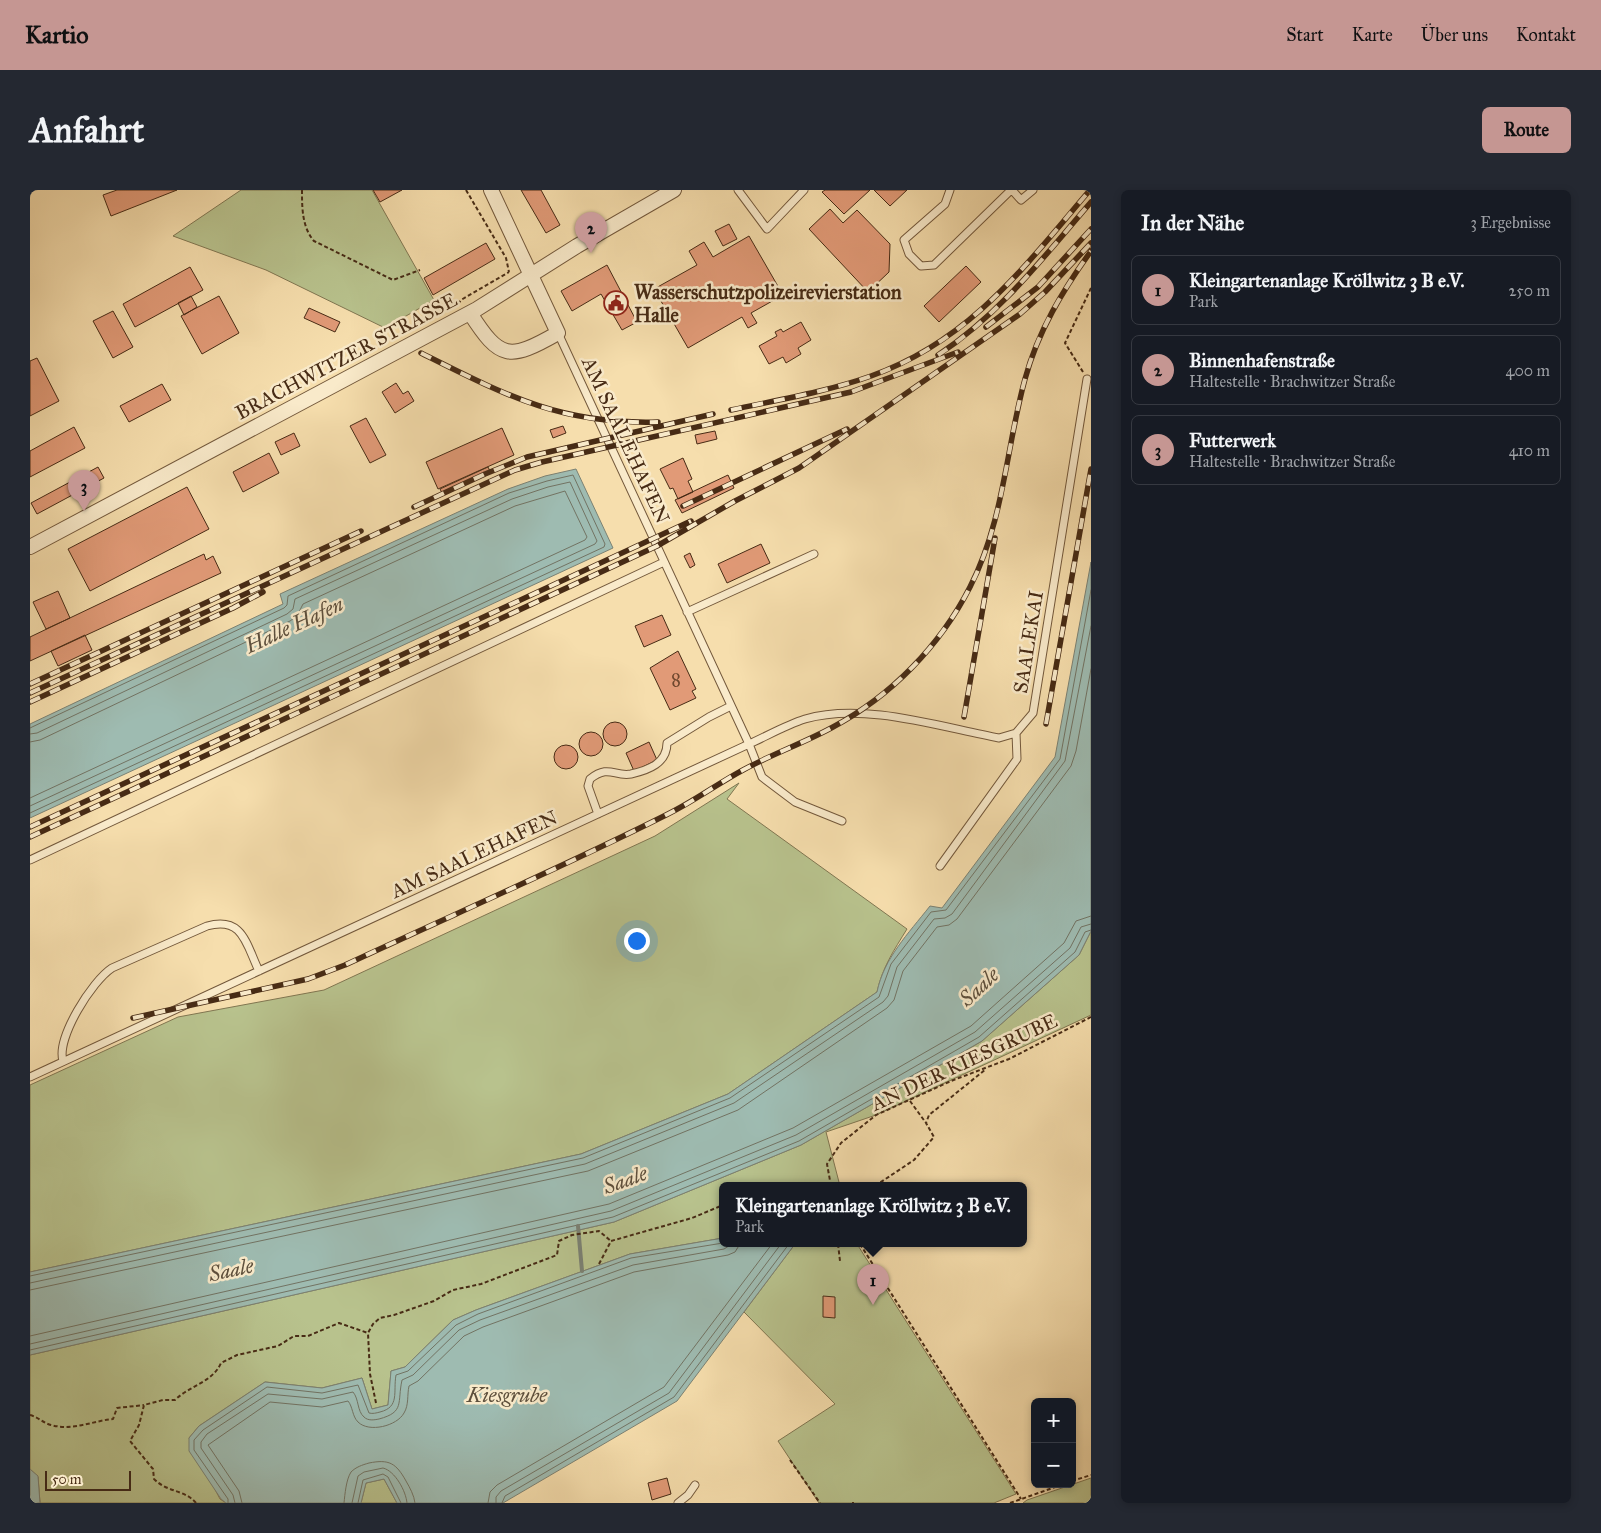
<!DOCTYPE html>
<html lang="de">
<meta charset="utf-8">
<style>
:root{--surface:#171b24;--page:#242831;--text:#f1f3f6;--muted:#9ea1a6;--line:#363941;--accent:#c59692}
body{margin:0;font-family:"IM FELL Great Primer",serif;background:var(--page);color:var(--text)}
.controls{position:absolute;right:15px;bottom:15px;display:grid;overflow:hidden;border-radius:8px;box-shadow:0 2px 8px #0003}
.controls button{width:45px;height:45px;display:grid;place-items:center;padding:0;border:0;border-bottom:1px solid var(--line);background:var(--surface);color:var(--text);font:25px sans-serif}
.scale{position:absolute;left:15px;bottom:12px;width:86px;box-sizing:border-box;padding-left:5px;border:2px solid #472b15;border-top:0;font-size:14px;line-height:18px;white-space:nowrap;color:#472b15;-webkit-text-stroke:4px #f9eaca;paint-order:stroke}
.you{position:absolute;left:606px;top:750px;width:18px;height:18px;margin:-12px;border:4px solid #fff;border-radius:50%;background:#1a73e8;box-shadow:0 0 0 8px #1a73e833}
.badge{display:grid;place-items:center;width:32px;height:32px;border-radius:50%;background:var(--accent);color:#111;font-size:16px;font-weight:700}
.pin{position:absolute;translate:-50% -41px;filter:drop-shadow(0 1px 2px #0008)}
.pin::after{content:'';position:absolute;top:26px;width:18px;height:15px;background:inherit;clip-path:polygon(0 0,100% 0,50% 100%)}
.popup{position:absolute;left:689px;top:992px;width:308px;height:65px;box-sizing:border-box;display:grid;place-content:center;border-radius:8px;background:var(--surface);filter:drop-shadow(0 1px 4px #0005);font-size:16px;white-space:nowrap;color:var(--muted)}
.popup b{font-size:19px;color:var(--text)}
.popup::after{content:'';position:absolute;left:50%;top:100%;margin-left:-10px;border:10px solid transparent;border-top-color:var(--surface)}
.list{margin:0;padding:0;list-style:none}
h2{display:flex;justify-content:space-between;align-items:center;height:65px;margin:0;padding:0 20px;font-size:21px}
h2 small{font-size:16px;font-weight:400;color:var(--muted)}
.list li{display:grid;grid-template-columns:32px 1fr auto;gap:15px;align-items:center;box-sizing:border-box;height:70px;margin:0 10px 10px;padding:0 10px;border:1px solid var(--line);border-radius:8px}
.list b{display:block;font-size:19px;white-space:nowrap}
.list p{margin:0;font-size:16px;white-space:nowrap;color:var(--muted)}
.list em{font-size:16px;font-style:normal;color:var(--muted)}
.map{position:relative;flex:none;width:1061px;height:1313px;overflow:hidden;border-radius:8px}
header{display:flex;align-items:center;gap:30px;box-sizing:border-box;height:70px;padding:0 25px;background:var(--accent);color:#111}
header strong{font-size:24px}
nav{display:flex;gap:28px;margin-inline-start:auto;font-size:18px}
.intro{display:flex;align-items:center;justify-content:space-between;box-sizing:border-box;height:120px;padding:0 30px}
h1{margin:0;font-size:35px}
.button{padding:12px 22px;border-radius:8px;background:var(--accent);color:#111;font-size:18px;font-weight:700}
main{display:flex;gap:30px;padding:0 30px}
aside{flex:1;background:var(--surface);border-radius:8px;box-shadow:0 2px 8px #0003}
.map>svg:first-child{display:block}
</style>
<header>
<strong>Kartio</strong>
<nav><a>Start</a><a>Karte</a><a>Über uns</a><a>Kontakt</a></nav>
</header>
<div class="intro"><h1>Anfahrt</h1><a class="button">Route</a></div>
<main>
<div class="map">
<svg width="1061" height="1313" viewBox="0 0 1061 1313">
<rect width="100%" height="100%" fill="#f6dead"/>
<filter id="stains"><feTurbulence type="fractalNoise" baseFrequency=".004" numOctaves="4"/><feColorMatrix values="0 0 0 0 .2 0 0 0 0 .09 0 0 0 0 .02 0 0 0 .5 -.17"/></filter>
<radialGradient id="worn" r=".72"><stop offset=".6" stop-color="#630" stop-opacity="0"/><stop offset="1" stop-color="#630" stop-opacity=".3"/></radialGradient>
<!-- green -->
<path fill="#b8c28d" stroke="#807651" d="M 211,0 L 342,0 L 404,110 L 355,138 L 236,80 L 143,46 Z
M 709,593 L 697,609 L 877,739 C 864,760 852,778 847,802 L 698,904 L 551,964 L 0,1082 L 0,895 L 148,827 L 294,800 L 625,646 Z
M 1061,741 L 1061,825 L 846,925 L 796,942 L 810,996 L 693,996 L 693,1048 L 600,1064 L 446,1120 L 423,1130 L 375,1177 L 361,1181 L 358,1215 L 342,1219 L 332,1188 L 292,1198 L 235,1192 L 169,1236 L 159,1248 L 190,1309 L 196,1313 L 10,1313 L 8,1287 L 0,1279 L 0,1165 L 584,1032 L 771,955 L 952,851 L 1049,765 Z
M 765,1054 L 827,1054 L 986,1304 L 964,1313 L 789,1313 L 748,1251 L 805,1214 L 714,1122 Z
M 1061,1288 L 1061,1313 L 993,1313 L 997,1310 Z
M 354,1289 L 367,1313 L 331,1313 L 336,1293 Z"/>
<!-- water -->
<path fill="#9ebbb1" stroke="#7b8173" d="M 546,279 L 583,358 L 0,628 L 0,534 L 253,414 L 250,404 L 478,299 L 515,286 Z
M 1061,372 L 1061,741 L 1049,765 L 952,851 L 771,955 L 584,1032 L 0,1165 L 0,1082 L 551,964 L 698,904 L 847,802 C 854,768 878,744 900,716 L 912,718 L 1025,567 Z
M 693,1048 L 693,1054 L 765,1054 L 647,1211 L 473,1313 L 367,1313 L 354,1289 L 336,1293 L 331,1313 L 196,1313 L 191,1309 L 159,1261 L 159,1248 L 169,1236 L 235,1192 L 292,1198 L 332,1188 L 342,1219 L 358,1215 L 361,1181 L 375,1177 L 423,1130 L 446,1120 L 600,1064 Z
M 0,1279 L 8,1286 L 10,1313 L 0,1313 Z"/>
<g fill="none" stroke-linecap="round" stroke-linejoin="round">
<!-- shore -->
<path stroke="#727363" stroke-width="1" d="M 0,538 L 254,418 L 257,415 L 258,406 L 479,303 L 517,291 L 543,285 L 575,354 L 574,357 L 0,623
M 0,544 L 7,543 L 257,424 L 263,419 L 265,409 L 482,309 L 518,297 L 540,292 L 567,351 L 565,354 L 0,616
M 0,552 L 10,550 L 260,431 L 267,426 L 273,414 L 485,316 L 535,301 L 557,347 L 555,350 L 0,608
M 0,1086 L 553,968 L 700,908 L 849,807 L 861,774 L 901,722 L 916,720 L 1030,569 L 1061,400
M 0,1093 L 555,974 L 704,913 L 853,812 L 858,806 L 867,777 L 904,729 L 915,728 L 922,724 L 1035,571 L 1061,436
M 0,1100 L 558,981 L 708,920 L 857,818 L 864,810 L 873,781 L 907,737 L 919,735 L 927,729 L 1041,576 L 1046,561 L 1061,479
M 0,1146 L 579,1014 L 763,938 L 941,836 L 1034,753 L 1046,731 L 1061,726
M 0,1154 L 581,1021 L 766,945 L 945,842 L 1040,758 L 1051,737 L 1061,734
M 0,1160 L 583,1027 L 769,951 L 949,847 L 1045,762 L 1055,742 L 1061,740
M 198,1313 L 198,1309 L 164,1260 L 164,1250 L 173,1240 L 237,1197 L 292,1203 L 328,1195 L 339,1223 C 343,1224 346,1223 350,1222 C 370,1217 363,1202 366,1185 L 378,1181 L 426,1135 L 448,1124 L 601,1068 L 693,1053
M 205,1313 L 203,1305 L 171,1258 L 171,1252 L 177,1244 L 238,1204 L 292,1209 L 323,1202 C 329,1209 327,1221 334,1227 C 338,1231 344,1230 349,1229 C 375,1222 367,1213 372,1190 L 383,1185 L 429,1140 L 450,1130 L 603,1075 L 694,1059 L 702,1054
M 212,1313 L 209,1301 L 178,1255 L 240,1212 L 292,1217 L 318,1211 C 323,1217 322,1226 328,1232 C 339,1243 367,1236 374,1223 C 379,1215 377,1205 379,1196 L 388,1191 L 434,1146 L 453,1137 L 604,1082 L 698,1065 L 705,1062 L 710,1054
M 314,1313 C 315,1304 316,1290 321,1282 C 326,1277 332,1275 339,1273 C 359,1269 366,1273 376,1291 C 380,1298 384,1305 385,1313
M 322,1313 L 328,1286 L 334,1282 L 353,1278 C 365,1281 376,1301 377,1313
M 328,1313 L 333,1290 L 353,1284 L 358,1287 L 371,1313
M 458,1313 L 460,1302 L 467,1295 L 634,1197 L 742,1054
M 466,1313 L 466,1307 L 471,1301 L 639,1203 L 751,1054
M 472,1313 L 475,1306 L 644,1207 L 759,1054"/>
<!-- stream -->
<path stroke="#7b8173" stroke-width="4" d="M 548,1036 L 552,1081"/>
</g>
<!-- building -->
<path fill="#e19a77" stroke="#472b15" d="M 87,0 L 147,0 L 81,26 L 73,5 Z
M 343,0 L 372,0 L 350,12 Z
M 491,0 L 511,0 L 530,35 L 516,43 Z
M 795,0 L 840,0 L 814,24 L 792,2 Z
M 844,0 L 877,0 L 860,16 Z
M 800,19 L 813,33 L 827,20 L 860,54 L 859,82 L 838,102 L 779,39 Z
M 699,34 L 707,49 L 693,56 L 685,41 Z
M 719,46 L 753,105 L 721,123 L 727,133 L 718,138 L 712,127 L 658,158 L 624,99 L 667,75 L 659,61 L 674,52 L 683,67 Z
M 456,53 L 465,69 L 403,105 L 394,88 Z
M 577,75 L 607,132 L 592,140 L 571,104 L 542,121 L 531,101 Z
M 936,76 L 951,92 L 909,132 L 894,116 Z
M 160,77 L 173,100 L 105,137 L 93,114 Z
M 161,106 L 167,117 L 154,125 L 148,113 Z
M 189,106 L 209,143 L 172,164 L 151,126 Z
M 279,118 L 310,132 L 305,142 L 274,128 Z
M 83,121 L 103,157 L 83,168 L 63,131 Z
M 771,132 L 781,150 L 768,158 L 771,164 L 756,173 L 753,167 L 739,174 L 729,156 L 747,146 L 745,142 L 751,139 L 753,142 Z
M 7,168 L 29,211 L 0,226 L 0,171 Z
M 366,193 L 373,204 L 378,201 L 384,211 L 365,223 L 352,202 Z
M 132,194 L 141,210 L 99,232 L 90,216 Z
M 336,228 L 356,265 L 340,273 L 320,236 Z
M 533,236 L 536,243 L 523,248 L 520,240 Z
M 44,237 L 55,258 L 0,287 L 0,261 Z
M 472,238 L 484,265 L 408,299 L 396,272 Z
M 685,241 L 687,249 L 667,254 L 665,245 Z
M 264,243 L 270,256 L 251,265 L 245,252 Z
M 239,263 L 249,283 L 213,302 L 203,282 Z
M 653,268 L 662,289 L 658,291 L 663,302 L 648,309 L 643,298 L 640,299 L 630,279 Z
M 68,277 L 74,288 L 7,324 L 1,313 Z
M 458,277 L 461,283 L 413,305 L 410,299 Z
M 698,285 L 704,298 L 652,323 L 645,310 Z
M 157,297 L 179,339 L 60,401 L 38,359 Z
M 731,354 L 740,373 L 697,393 L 688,374 Z
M 660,363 L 665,375 L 660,378 L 654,366 Z
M 174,364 L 176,370 L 183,366 L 191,383 L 0,471 L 0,447 Z
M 28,401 L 40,428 L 16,439 L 3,412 Z
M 632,425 L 641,445 L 614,457 L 605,436 Z
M 55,445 L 62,460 L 28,476 L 21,461 Z
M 648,461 L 666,499 L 662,501 L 666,508 L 640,520 L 620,478 Z
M573 544a12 12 0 1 1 24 0a12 12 0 1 1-24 0Z
M549 554a12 12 0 1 1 24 0a12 12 0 1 1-24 0Z
M 619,552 L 627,570 L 604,581 L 596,563 Z
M524 567a12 12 0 1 1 24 0a12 12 0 1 1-24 0Z
M 793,1106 L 805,1107 L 805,1128 L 793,1127 Z
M 637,1288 L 641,1304 L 622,1310 L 618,1293 Z"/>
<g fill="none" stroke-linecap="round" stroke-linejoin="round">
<!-- service casing -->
<g stroke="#73583b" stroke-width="9">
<path id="service" d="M 708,0 L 737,39 L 774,0
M 920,0 L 915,14 L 874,50 L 879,64 L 891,76 L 904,75 L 981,0
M 982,0 L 991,10 L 1003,0
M 657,422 L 784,364
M 568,624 L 558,596 L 560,589 C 579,574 584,587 601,584 C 619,580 637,573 637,553 L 679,527 L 701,516
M 812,631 L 765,612 L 732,587 L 719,554 C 737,546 756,535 775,529 C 834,512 910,537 969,548 L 986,543 L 1003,523 L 1057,189
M 0,670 L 634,372
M 910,676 L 987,569 L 986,543
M 33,871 C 26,848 62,791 82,778 L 177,736 C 213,726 216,754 229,781
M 0,887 L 719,554 L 528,143
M 648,1313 L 658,1305 L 665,1295"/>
</g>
<!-- minor casing -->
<g stroke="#73583b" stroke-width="16">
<path id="minor" d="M 440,123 C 470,170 479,171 528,143 L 461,0
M 0,357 L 447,119 L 547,56 L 644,0"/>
</g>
<!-- path -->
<path stroke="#472b15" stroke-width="2" stroke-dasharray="4 2.5" stroke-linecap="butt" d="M 272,0 C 272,18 272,37 284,51 L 363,90 L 390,80
M 436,0 L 476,68 L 479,82
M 428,114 L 431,110 L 479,82
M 1053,182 L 1035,153 L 1061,98
M 880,911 L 896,933
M 762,996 L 777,996
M 801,996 L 797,974 L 811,953 L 846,925 L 921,891 L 979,869 L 1061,827
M 845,996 L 884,970 L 904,947 L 896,933 L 899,925 L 956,879
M 808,1054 L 810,1071
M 830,1054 L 991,1309
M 569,1074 L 581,1051 L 662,1028 L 693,1015
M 346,1213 L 340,1184 L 338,1143 L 343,1134 L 350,1128 L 364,1125 L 404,1111 L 423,1100 L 451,1094 L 527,1065 L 529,1051 L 542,1045 L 569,1041 L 581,1051
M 0,1225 C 8,1227 13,1233 21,1235 C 43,1241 62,1231 83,1229 L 87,1218 L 114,1215
M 760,1270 L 790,1313
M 1042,1291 L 1061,1285
M 823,1312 L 823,1313
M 166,1313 C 154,1299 138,1303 124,1289 L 123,1279 L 100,1251 L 109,1235 L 114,1215 L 133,1210 L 145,1210 C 159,1196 183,1192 191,1173 L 207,1165 L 248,1156 L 264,1146 L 278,1146 L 309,1133 L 338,1143
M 980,1313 L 1034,1294"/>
<!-- service -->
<use href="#service" stroke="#f9eaca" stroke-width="7"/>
<!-- minor -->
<use href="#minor" stroke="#f9eaca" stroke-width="14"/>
<!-- rail casing -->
<g stroke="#472b15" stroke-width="5.5">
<path id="rail" d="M 956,137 L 1008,97 L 1061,39
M 391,163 C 475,205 531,235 628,232
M 908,165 C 969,125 1013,68 1061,12
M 701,220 C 747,210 796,202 841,186 C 940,151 995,76 1060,0
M 653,316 L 817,239
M 384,317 L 455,284 L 497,267 L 683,224
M 0,494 L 331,341
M 0,503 L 485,280 L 512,272 L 821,202 L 928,162
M 0,512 L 203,418 L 233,402
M 934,527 L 965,348
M 1016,534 L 1061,279
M 0,637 L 661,331
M 0,647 L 627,356 L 705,311 L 769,278 L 990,124 L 1015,102 L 1061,53
M 103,828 L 278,789 L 315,775 C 422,725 531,678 636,625 C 663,612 687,594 713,580 C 742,564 774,553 803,537 C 861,506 910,456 940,397 C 974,331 976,258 995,189 C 1008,141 1033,100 1061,61"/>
</g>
<!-- rail -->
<use href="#rail" stroke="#f9eaca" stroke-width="4" stroke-dasharray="11" stroke-linecap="butt"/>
</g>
<!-- icons -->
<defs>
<g id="civic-ring" transform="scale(1.25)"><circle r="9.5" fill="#f9eaca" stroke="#8f2418" stroke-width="1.5"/><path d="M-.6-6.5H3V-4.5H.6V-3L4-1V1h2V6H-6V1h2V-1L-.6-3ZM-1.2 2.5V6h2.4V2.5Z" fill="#8f2418"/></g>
</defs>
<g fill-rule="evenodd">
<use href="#civic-ring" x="586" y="113"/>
</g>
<g text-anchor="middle" stroke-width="5" stroke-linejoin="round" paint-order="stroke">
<!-- number labels -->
<g font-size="18" fill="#6e472e">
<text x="646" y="496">8</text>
</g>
<!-- poi labels -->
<g font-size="20" font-weight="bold" fill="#472b15" stroke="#f9eaca" text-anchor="start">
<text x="604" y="109">Wasserschutzpolizeirevierstation<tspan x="604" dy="23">Halle</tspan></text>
</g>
<!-- street labels -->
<g font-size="20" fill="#472b15" stroke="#f9eaca">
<text transform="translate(316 166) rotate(-28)" y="7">BRACHWITZER STRASSE</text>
<text transform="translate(596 250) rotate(65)" y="7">AM SAALEHAFEN</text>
<text transform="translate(998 452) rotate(-81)" y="7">SAALEKAI</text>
<text transform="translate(444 664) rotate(-25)" y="7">AM SAALEHAFEN</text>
<text transform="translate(934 872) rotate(-25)" y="7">AN DER KIESGRUBE</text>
</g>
<!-- water labels -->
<g font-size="21" font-style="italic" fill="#5d4f3c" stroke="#f9eaca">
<text transform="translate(264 435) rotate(-25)" y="7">Halle Hafen</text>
<text transform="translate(949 797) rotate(-43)" y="7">Saale</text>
<text transform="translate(595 990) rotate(-20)" y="7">Saale</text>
<text transform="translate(201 1080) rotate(-12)" y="7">Saale</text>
<text x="477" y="1212">Kiesgrube</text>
</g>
</g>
<rect width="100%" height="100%" filter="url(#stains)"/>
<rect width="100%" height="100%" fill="url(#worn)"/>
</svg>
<div class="controls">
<button>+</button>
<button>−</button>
</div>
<div class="scale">50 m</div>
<div class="you"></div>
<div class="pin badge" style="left:843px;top:1115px">1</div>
<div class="popup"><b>Kleingartenanlage Kröllwitz 3 B e.V.</b>Park</div>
<div class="pin badge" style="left:561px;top:63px">2</div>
<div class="pin badge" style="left:54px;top:321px">3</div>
</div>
<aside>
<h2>In der Nähe<small>3 Ergebnisse</small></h2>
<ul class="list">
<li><span class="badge">1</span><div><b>Kleingartenanlage Kröllwitz 3 B e.V.</b><p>Park</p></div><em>250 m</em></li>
<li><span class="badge">2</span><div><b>Binnenhafenstraße</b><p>Haltestelle · Brachwitzer Straße</p></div><em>400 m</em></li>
<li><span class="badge">3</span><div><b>Futterwerk</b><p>Haltestelle · Brachwitzer Straße</p></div><em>410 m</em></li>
</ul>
</aside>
</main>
